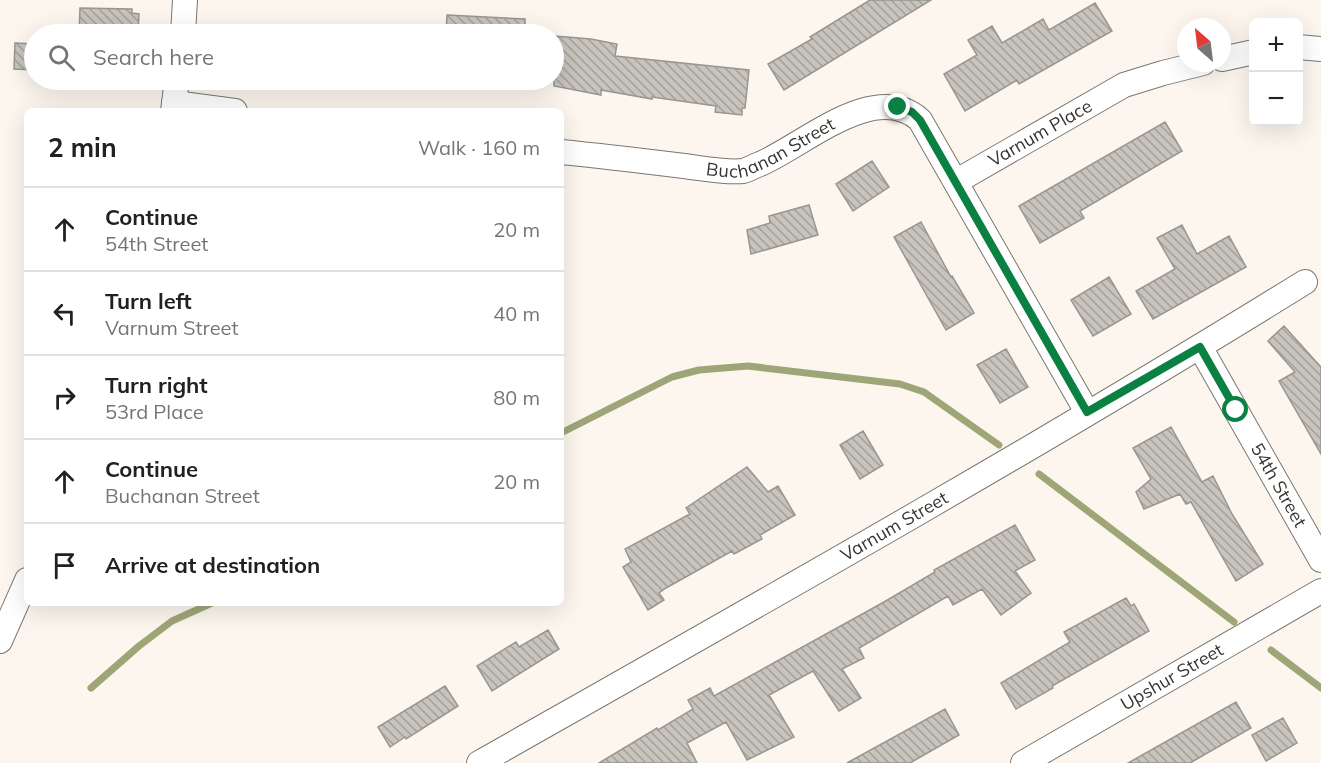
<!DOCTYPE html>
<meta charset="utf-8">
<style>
:root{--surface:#fff;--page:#f6f6f6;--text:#202124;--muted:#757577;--line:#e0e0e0}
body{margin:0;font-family:Mulish,sans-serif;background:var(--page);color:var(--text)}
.controls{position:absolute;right:18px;top:18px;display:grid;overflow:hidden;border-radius:9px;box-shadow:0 6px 24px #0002}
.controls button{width:54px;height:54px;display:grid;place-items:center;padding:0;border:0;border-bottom:2px solid var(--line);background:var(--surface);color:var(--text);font:30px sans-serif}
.compass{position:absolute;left:1177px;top:18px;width:54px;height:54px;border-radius:50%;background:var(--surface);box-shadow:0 6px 24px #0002;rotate:332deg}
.stop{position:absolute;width:18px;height:18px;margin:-14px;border:4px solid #0b8043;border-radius:50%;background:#fff}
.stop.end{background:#0b8043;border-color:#fff;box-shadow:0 2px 6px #0008}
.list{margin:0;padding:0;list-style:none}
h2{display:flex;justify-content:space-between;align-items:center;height:78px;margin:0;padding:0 24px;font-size:26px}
h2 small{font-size:20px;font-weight:400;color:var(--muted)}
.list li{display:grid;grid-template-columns:39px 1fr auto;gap:18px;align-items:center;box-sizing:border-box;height:84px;padding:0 24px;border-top:2px solid var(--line)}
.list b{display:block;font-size:22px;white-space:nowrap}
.list p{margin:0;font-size:20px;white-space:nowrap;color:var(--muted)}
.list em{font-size:20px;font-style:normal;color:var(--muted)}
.icon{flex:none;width:33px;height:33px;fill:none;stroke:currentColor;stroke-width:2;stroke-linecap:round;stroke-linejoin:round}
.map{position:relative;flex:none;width:1321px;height:763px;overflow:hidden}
.search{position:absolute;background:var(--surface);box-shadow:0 6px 24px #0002;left:24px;top:24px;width:540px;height:66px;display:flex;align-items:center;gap:15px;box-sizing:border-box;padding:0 21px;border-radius:33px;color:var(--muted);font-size:22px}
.panel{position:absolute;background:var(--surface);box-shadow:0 6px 24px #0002;left:24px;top:108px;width:540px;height:498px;border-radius:9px}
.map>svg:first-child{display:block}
</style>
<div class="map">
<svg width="1321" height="763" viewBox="0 0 1321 763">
<defs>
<pattern id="building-back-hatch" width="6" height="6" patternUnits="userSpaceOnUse" patternTransform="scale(1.5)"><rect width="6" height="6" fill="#c6c4bc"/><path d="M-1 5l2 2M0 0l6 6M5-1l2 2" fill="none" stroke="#a2a099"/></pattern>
</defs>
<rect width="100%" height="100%" fill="#fcf6ef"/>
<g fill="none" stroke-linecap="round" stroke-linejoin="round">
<!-- stream -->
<path stroke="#9ea678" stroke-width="7" d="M 561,433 L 672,377 L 699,370 L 748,366 L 900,384 L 924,392 L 999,445
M 1039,474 L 1234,622
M 1271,650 L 1321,688
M 91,688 L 139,646 L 172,621 L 212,603"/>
</g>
<!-- building -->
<path fill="url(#building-back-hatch)" stroke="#98968f" stroke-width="1.5" d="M 870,0 L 931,0 L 784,90 L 768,64 L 812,39 L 810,37 Z
M 1095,3 L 1112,31 L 1019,84 L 1017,80 L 965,111 L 944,74 L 977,55 L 968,40 L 992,26 L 1002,43 L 1043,19 L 1049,30 Z
M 80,8 L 132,9 L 132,13 L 139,14 L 138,34 L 79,34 Z
M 447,15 L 525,19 L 525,34 L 446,34 Z
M 554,36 L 591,39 L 617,44 L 615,56 L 749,70 L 745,108 L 742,108 L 742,115 L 715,112 L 716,106 L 652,97 L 652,99 L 601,90 L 601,95 L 554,86 Z
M 15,43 L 34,44 L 34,70 L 14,69 Z
M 1165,122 L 1182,151 L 1080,211 L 1084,218 L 1040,243 L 1019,206 Z
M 872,161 L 889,187 L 853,211 L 836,184 Z
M 809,205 L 818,235 L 751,254 L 747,230 L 770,223 L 769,216 Z
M 921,222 L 951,277 L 952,276 L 974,313 L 946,330 L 894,237 Z
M 1182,225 L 1197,254 L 1229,236 L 1246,267 L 1153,319 L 1136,291 L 1175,269 L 1157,238 Z
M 1109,277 L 1131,314 L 1093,336 L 1071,300 Z
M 1284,326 L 1321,367 L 1321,454 L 1279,381 L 1295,372 L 1268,341 Z
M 1006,349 L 1028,387 L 1000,403 L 977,365 Z
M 1171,427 L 1202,482 L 1213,476 L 1232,514 L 1263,564 L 1236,581 L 1191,502 L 1186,504 L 1180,494 L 1144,509 L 1136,492 L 1151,479 L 1133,448 Z
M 863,431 L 883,465 L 860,479 L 840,445 Z
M 747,467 L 768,492 L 778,486 L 795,515 L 760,535 L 762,539 L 734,554 L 732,551 L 666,588 L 659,593 L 664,600 L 648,610 L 623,567 L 631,562 L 625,549 L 690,514 L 686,508 Z
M 1015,525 L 1035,560 L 1015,571 L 1031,593 L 1001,615 L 982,589 L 953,605 L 948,596 L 859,648 L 864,658 L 842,669 L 861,698 L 839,711 L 813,671 L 769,695 L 794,737 L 747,760 L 726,722 L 687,743 L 697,763 L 599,763 L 657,728 L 658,730 L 693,709 L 688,700 L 710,688 L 714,696 L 884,602 L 935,572 L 934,570 Z
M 1126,598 L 1131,606 L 1134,604 L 1149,631 L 1052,686 L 1053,688 L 1016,709 L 1001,683 L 1070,642 L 1064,632 Z
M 548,630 L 559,649 L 492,691 L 477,666 L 516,642 L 519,647 Z
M 445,686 L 458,706 L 406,739 L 405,737 L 390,747 L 378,727 Z
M 1236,702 L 1251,728 L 1190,763 L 1128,763 Z
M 945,709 L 959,735 L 910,763 L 847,763 Z
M 1283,718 L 1297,743 L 1266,761 L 1252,735 Z"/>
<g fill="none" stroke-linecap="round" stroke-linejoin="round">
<!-- minor casing -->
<g stroke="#7c7671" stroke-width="26">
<g id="minor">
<path d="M 183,34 L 185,0"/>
<path d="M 1298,47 L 1321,49"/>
<path d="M 1222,59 L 1254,52"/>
<path d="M 174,103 L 235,111"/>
<path d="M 173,111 L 177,80"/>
<path id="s1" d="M 561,152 C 602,156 643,161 684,166 C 701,168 726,173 743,171 C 748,170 754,166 760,164 C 803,146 875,79 920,120 L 1087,412"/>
<path id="s2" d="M 957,181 L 1124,85 L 1163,73 L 1203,63"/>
<path id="s3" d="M 1200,347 L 1321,560"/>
<path d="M 0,641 L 27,580"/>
<path id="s4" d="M 479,763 C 756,606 1034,450 1305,282"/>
<path id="s5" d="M 1023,763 L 1321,591"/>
</g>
</g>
<!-- minor -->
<use href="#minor" stroke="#fff" stroke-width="24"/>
</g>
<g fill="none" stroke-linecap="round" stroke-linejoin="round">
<!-- route -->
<path stroke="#0b8043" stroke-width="8" d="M 898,107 L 912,112 L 920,120 L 1087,412 L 1200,347 L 1236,410"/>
</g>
<g text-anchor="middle" stroke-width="4.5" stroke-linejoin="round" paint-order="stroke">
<!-- street labels -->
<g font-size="18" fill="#363431" stroke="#fff">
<text dy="6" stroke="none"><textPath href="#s2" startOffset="96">Varnum Place</textPath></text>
<text dy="6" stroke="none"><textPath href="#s1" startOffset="216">Buchanan Street</textPath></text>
<text dy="6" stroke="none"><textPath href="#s3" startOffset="159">54th Street</textPath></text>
<text dy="6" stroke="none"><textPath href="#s4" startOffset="478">Varnum Street</textPath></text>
<text dy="6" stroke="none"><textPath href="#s5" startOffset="172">Upshur Street</textPath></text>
</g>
</g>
</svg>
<div class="controls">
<button>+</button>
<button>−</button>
</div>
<svg class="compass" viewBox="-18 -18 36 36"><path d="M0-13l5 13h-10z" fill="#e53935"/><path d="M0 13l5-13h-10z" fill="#757577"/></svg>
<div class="stop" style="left:1236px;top:410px"></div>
<div class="stop end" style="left:898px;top:107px"></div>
<div class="search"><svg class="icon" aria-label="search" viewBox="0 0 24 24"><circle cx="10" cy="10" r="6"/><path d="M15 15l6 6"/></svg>Search here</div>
<section class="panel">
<h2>2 min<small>Walk · 160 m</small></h2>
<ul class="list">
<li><svg class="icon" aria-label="ahead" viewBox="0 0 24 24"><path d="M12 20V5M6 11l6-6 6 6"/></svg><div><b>Continue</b><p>54th Street</p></div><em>20 m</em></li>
<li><svg class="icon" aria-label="left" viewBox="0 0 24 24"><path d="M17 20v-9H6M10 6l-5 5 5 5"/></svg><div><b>Turn left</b><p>Varnum Street</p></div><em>40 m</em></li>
<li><svg class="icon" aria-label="right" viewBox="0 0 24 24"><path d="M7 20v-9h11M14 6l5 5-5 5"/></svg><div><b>Turn right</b><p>53rd Place</p></div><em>80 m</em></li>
<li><svg class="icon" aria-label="ahead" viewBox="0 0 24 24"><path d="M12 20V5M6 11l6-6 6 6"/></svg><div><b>Continue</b><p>Buchanan Street</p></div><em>20 m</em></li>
<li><svg class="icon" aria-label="arrive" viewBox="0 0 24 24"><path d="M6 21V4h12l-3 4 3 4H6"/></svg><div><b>Arrive at destination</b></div></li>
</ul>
</section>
</div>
